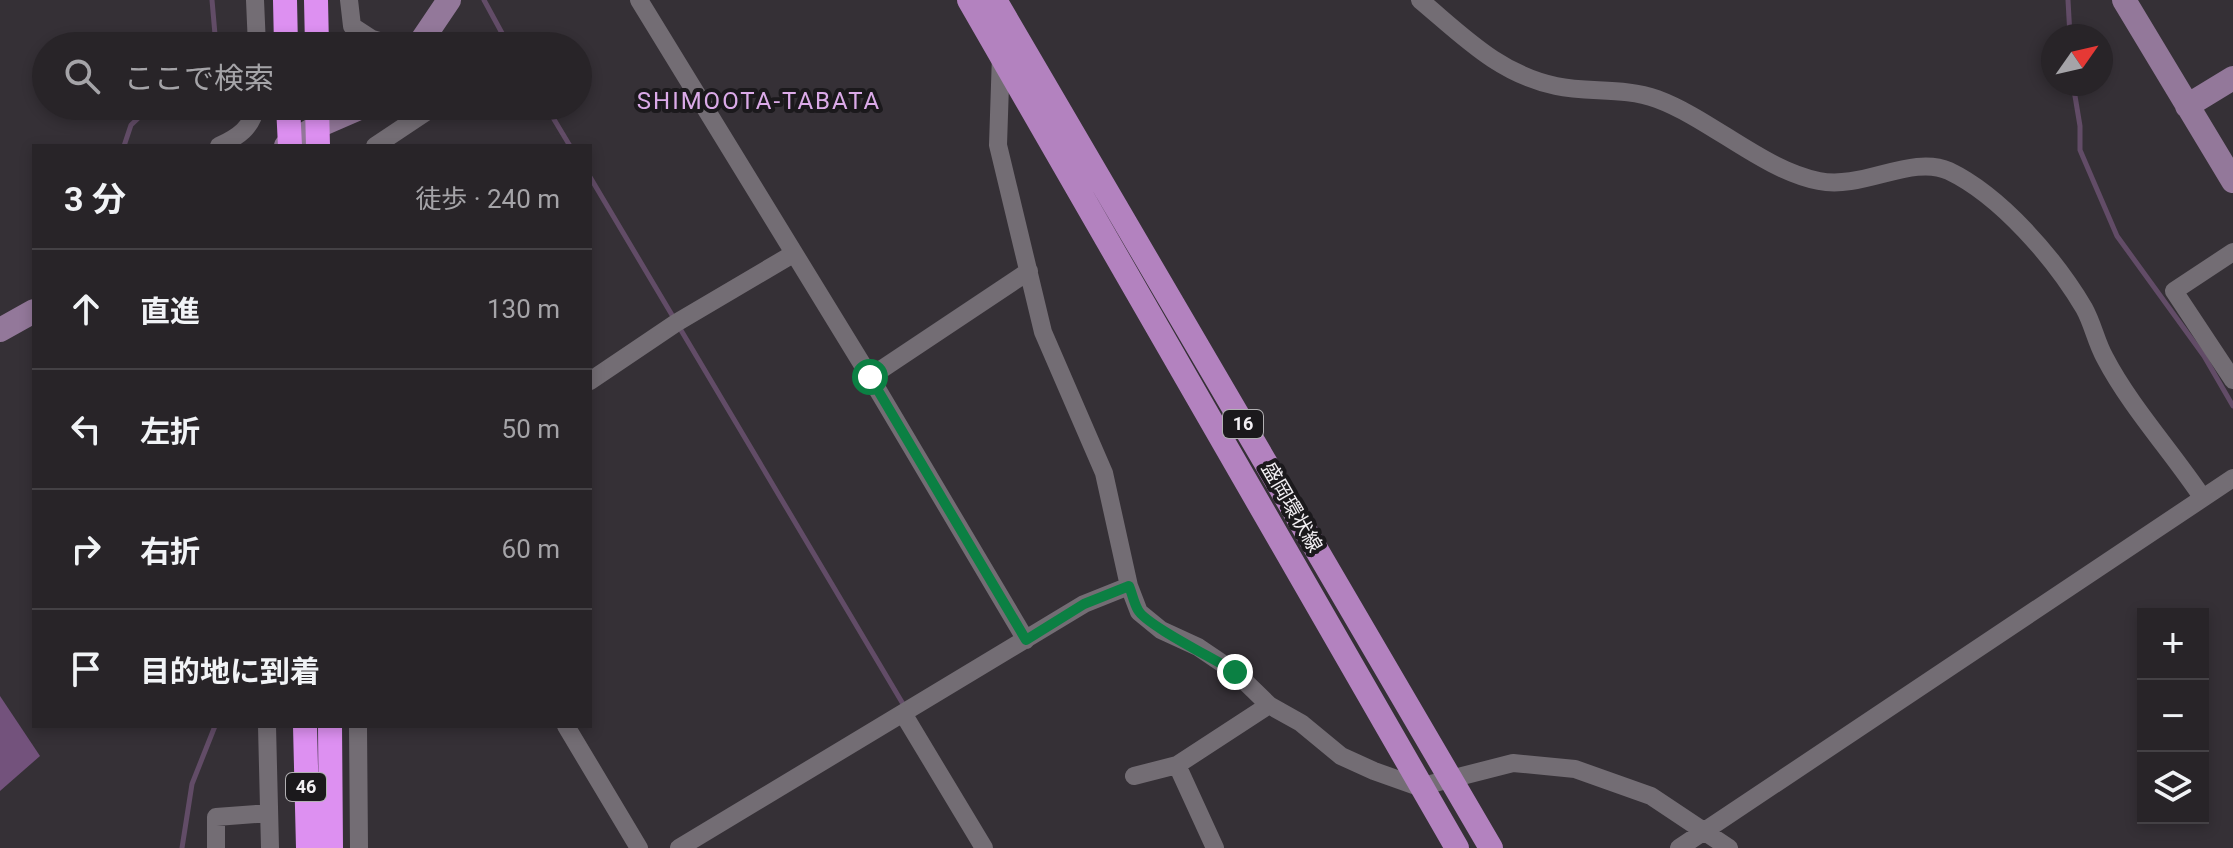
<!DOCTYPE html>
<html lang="ja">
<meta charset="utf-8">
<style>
:root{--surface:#282428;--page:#343034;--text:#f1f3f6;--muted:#a5a4a8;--line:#444145}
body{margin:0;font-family:Roboto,"Noto Sans JP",sans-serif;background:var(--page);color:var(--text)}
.controls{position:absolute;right:24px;bottom:24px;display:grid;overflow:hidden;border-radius:0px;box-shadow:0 4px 12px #0003}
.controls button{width:72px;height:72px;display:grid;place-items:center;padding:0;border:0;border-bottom:2px solid var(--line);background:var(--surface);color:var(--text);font:40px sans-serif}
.compass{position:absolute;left:2041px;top:24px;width:72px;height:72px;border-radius:50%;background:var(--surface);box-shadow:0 4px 12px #0003;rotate:56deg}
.stop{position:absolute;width:24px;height:24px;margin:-18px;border:6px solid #0b8043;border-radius:50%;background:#fff}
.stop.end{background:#0b8043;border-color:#fff;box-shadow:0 2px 8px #0008}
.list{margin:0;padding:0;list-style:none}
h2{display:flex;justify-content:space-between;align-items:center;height:104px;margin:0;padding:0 32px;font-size:34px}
h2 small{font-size:26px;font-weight:400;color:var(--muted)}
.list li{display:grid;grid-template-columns:52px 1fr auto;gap:24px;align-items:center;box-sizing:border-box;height:120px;padding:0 32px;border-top:2px solid var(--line)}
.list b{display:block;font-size:30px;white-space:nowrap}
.list em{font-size:26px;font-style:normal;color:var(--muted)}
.icon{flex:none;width:44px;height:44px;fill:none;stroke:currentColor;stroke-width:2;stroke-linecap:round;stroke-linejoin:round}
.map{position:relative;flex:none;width:2233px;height:848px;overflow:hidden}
.search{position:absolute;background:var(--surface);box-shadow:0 4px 12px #0003;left:32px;top:32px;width:560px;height:88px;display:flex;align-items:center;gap:20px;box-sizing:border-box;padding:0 28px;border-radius:44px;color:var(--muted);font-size:30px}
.panel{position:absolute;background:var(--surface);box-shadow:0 4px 12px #0003;left:32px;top:144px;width:560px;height:584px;border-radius:0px}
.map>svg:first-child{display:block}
</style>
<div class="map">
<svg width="2233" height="848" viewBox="0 0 2233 848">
<rect width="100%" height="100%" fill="#353036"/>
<!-- forest -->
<path fill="#73527c" d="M 0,696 L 40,756 L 0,791 Z"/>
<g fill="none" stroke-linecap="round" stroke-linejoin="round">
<!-- stream -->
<path stroke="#624c67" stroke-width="5" d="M 212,0 L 216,46
M 484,0 L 509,46
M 2068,0 L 2070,36
M 2073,84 L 2080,126 L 2080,150 L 2117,236 L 2204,356 L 2233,406
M 546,106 L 570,146
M 124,146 L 131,125 L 151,106
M 590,177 L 906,709
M 182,848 L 192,784 L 215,726"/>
<!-- street -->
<path stroke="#736d74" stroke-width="18" d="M 255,0 L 257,46
M 349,0 L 352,26 L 372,39 L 396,46
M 639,0 L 870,377 L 1026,640
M 1420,0 C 1463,36 1499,74 1556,86 C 1589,93 1624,87 1657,99 C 1711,119 1763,170 1819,181 C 1863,190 1912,154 1949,171 C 2001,196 2055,259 2084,308 C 2093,324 2096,342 2105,358 C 2130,406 2172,452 2202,497
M 1001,55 L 998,145 L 1043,332 L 1104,473 L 1129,586 L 1139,612 L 1161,630 L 1198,647 L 1235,672 L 1269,705 L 1301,723 L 1341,756 L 1374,771 L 1419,787 L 1513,763 L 1575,769 L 1651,796 L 1729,848
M 219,146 C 238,137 252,128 256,106
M 375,146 L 435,106
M 2233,252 L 2174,291 L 2233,380
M 870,377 L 1029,271
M 590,381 L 676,323 L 793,254
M 904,715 L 984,848
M 267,726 L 270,848
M 358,726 L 359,848
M 566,726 L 639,848
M 1177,765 L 1215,848
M 1134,776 L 1177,765 L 1269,705
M 216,848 L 216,817 L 269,813
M 679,848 L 1084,604 L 1129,586
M 1679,848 L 2233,478"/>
<!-- secondary -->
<path stroke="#93789a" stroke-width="24" d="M 2124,0 L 2233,181
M 418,46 L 449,0
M 2187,106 L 2233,78
M 286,146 L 318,126 L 364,106
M 0,330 L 34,311"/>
<!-- primary -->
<path stroke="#b382bf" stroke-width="24" d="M 969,0 L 1457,848
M 995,0 L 1491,848"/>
<!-- highway -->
<path stroke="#dd90f1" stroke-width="24" d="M 285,0 L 286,46
M 316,0 L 317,46
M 288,106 L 290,146
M 317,106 L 318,146
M 305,726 L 308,848
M 330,726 L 331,848"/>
</g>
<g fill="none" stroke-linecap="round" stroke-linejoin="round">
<!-- route -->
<path stroke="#0b8043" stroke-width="10" d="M 870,377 L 1026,640 L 1084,604 L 1129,586 C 1132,593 1134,603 1138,610 C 1146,625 1215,659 1235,672"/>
</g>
<g text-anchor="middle" stroke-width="8" stroke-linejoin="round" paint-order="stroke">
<!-- shield labels -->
<g fill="#1b191c" stroke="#b2b0b3" stroke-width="2">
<rect x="1223" y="410" width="40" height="28" rx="6"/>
<rect x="286" y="773" width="40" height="28" rx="6"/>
</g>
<g font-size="18" font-weight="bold" fill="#f3f0f4">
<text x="1243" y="430">16</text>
<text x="306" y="793">46</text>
</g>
<!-- street labels -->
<g font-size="20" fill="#f3f0f4" stroke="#1b191c">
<text transform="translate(1292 507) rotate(60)" y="7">盛岡環状線</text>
</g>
<!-- quarter labels -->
<g font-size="24" letter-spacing="2" fill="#dbaae8" stroke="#1b191c">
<text x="759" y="109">SHIMOOTA-TABATA</text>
</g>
</g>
</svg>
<div class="controls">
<button>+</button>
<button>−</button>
<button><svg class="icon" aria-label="layers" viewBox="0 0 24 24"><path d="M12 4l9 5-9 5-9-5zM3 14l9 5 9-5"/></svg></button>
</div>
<svg class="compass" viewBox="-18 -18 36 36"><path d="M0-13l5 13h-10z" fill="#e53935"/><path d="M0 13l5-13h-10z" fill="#a5a4a8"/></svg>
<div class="stop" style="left:870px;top:377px"></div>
<div class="stop end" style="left:1235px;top:672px"></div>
<div class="search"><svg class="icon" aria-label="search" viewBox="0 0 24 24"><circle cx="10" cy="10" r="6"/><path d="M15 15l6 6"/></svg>ここで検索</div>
<section class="panel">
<h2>3 分<small>徒歩 · 240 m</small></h2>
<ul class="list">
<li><svg class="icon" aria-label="ahead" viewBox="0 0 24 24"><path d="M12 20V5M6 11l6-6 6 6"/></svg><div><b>直進</b></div><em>130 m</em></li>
<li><svg class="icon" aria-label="left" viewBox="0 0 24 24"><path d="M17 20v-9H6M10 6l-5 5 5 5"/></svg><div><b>左折</b></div><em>50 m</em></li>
<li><svg class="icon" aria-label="right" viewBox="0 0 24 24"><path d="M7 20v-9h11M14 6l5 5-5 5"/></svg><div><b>右折</b></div><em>60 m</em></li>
<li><svg class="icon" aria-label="arrive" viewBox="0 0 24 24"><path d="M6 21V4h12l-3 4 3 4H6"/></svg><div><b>目的地に到着</b></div></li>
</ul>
</section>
</div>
